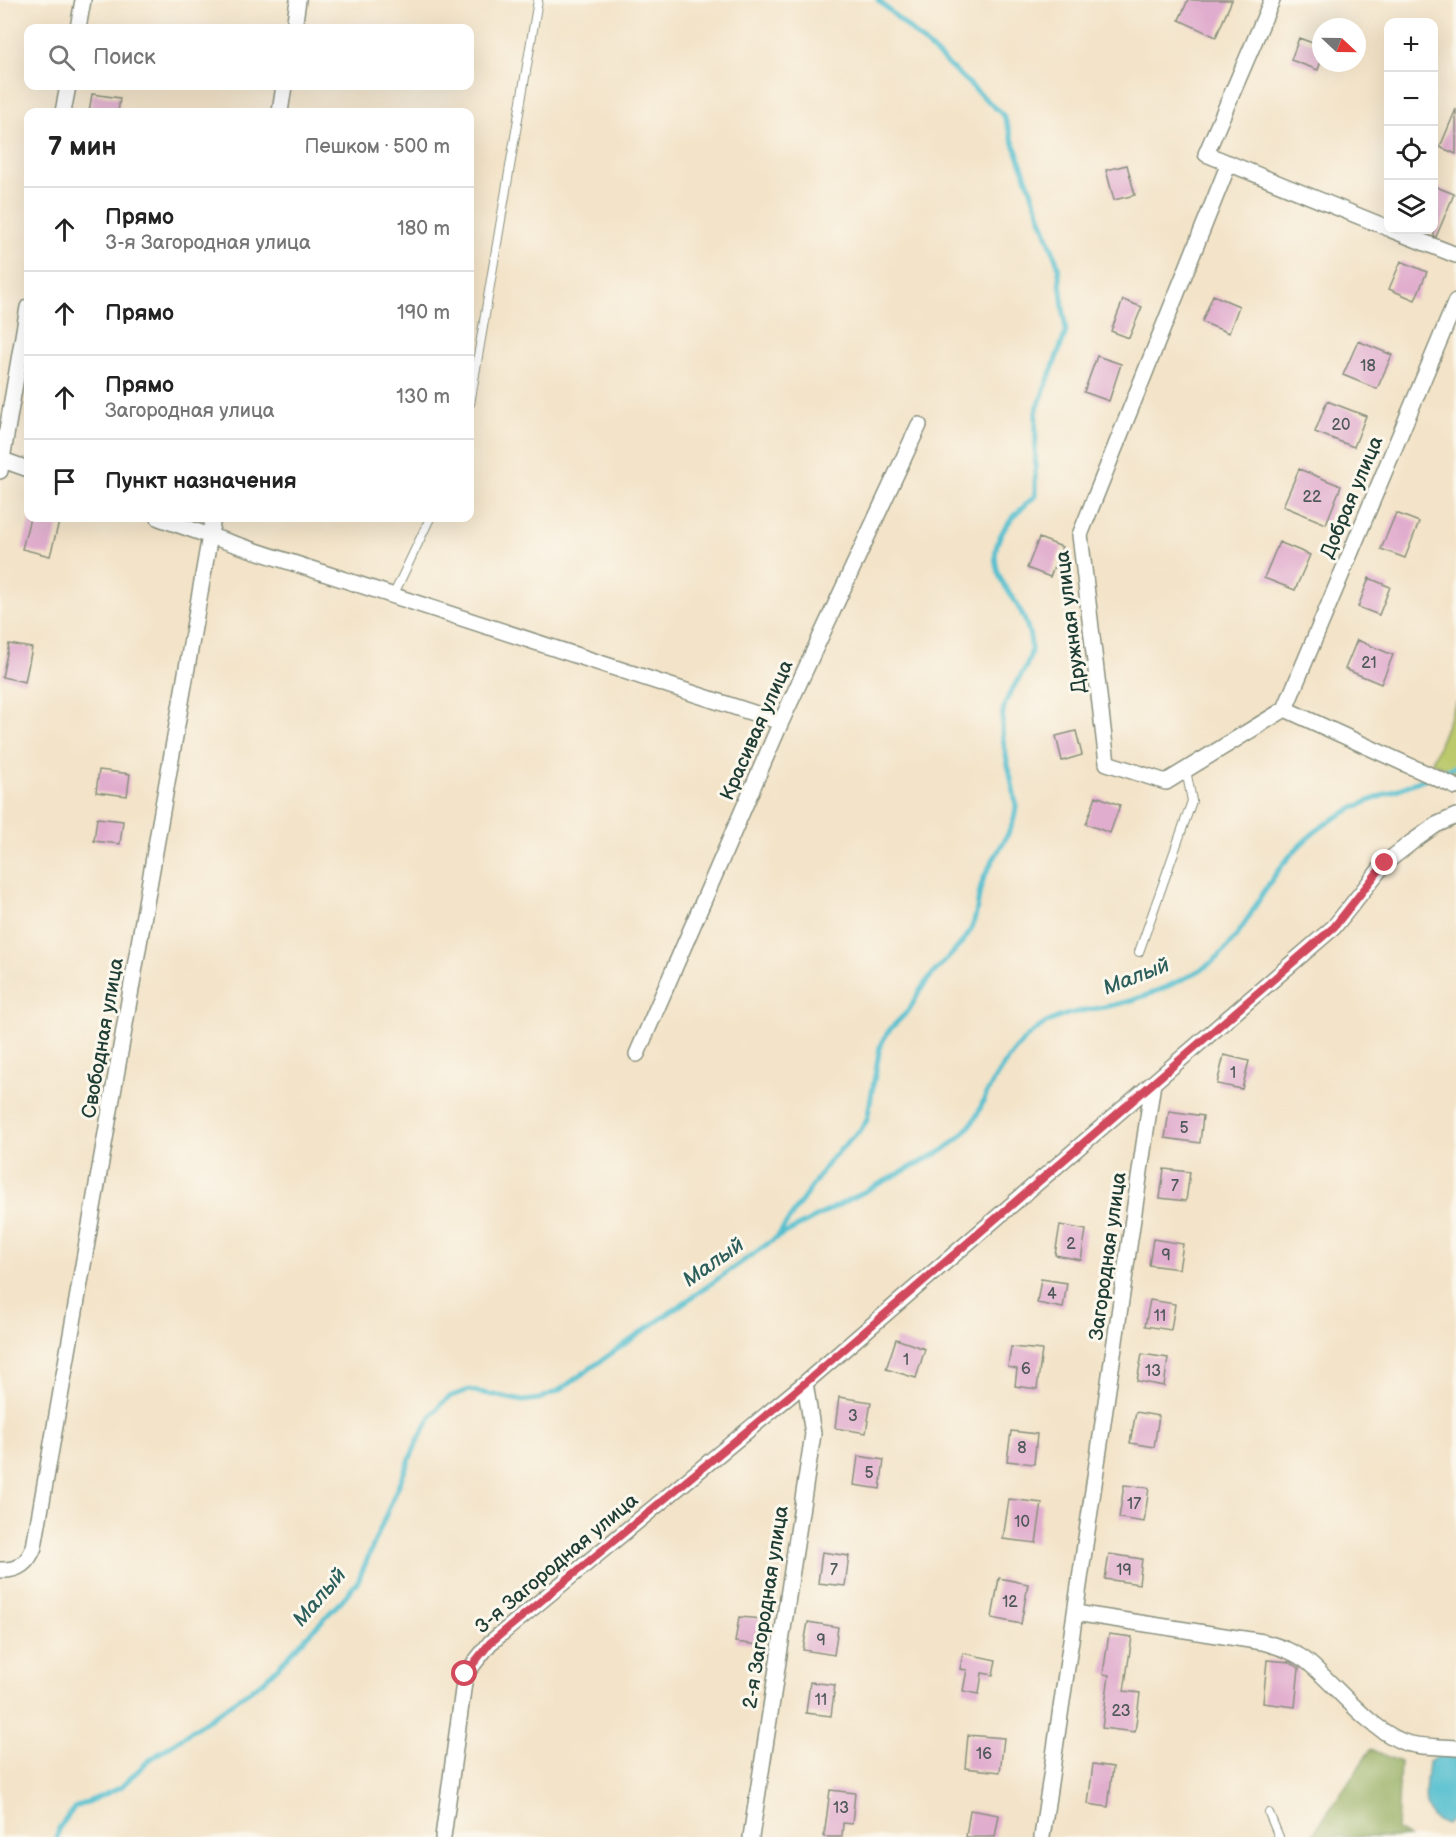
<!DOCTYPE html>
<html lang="ru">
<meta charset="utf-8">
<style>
:root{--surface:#fff;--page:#f6f6f6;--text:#222;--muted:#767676;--line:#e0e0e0}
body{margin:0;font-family:"Balsamiq Sans",sans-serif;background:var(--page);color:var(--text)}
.controls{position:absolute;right:18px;top:18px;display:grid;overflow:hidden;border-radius:12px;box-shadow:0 6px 24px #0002}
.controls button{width:54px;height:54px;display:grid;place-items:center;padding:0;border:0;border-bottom:2px solid var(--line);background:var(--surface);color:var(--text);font:30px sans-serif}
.compass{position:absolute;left:1312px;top:18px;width:54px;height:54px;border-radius:50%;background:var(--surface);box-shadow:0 6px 24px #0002;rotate:112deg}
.stop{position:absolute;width:18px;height:18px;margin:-14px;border:4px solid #d1495b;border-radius:50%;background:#fff}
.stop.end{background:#d1495b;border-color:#fff;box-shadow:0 2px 6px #0008}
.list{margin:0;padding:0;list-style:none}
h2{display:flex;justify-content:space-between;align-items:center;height:78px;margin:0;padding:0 24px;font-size:26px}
h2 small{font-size:20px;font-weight:400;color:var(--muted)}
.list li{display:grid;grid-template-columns:39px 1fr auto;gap:18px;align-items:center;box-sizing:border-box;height:84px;padding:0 24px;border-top:2px solid var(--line)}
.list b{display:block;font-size:22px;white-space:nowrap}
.list p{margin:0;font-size:20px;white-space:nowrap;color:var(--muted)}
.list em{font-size:20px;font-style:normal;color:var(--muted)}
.icon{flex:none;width:33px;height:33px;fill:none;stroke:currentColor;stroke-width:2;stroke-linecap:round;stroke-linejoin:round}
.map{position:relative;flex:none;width:1456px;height:1837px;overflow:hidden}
.search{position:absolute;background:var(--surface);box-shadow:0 6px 24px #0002;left:24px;top:24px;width:450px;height:66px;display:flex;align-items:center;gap:15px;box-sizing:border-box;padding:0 21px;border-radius:12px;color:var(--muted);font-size:22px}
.panel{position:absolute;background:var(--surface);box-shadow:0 6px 24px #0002;left:24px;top:108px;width:450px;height:414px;border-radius:12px}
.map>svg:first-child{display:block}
</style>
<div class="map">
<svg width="1456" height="1837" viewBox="0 0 1456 1837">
<rect width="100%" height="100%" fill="#fbf7ec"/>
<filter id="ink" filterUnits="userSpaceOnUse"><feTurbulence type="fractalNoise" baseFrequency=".0167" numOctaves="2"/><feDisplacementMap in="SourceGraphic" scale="12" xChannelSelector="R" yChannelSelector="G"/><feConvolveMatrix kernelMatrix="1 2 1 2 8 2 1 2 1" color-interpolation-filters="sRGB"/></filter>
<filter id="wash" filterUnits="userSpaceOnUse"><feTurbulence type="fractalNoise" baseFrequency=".008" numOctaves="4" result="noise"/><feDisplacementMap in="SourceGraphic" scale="24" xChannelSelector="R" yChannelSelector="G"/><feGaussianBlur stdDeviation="1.35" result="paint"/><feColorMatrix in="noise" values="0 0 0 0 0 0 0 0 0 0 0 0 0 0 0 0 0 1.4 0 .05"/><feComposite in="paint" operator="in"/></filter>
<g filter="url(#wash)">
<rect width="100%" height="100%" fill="#f3e3c8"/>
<!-- green -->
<path fill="#bbc96c" stroke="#6d8350" stroke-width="1.5" d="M 1456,702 L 1456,774 L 1432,762 Z"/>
<!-- forest -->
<path fill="#94ad60" stroke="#5a754a" stroke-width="1.5" d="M 1371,1749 L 1400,1762 L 1397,1830 L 1408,1837 L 1311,1837 Z"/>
<!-- water -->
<path fill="#54bfcf" stroke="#3a7e82" stroke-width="1.5" d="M 1440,1754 L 1456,1756 L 1456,1813 L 1446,1825 C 1417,1815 1426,1787 1428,1763 Z"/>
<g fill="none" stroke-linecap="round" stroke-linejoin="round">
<!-- stream -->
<path stroke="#54bfcf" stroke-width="5" d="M 1435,775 L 1456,766
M 777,1237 L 830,1160 L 861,1129 L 867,1120 L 880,1047 C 887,1029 895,1025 907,1012 C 914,1004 917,993 924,985 C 937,966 960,950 971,929 C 978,915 977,901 981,886 C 989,858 1014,836 1016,807 C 1016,801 1014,794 1013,789 C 1009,765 999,736 1003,713 C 1006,690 1028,673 1031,651 C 1032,638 1028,627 1023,616 C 1017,603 1009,593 1002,581 C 982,544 1010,519 1035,496 L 1036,412 L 1066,332 L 1058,265 L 1004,116 L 878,0
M 57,1837 L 59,1828 L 74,1808 L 121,1787 L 148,1761 L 264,1681 L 343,1599 L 358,1581 L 417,1442 L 432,1415 L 442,1403 L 451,1396 L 469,1390 L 523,1401 L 539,1399 L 558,1391 L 776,1238 L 942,1151 C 954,1143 964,1134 972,1123 C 978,1115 982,1104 986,1095 C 998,1072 1012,1049 1032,1033 C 1061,1008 1092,1012 1126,1002 C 1148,996 1194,976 1212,962 C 1238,941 1253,908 1271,881 C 1313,817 1359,805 1427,778"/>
</g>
<g id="blocks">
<!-- building -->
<path fill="#e1adce" d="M 1188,0 L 1232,0 L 1216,37 L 1179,20 Z
M 1299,38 L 1321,46 L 1321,61 L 1318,70 L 1291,60 Z
M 92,94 L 120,98 L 118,112 L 89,112 Z
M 1456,109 L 1456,154 L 1440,147 Z
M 1127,165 L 1135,195 L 1114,200 L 1106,170 Z
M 1434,186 L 1454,194 L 1436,237 L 1434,236 Z
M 1401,261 L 1427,272 L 1415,300 L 1389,289 Z
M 1213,295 L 1239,306 L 1229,333 L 1202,322 Z
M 1123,300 L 1142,307 L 1129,338 L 1111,331 Z
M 1358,341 L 1392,355 L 1377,389 L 1343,375 Z
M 1097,356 L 1121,364 L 1109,401 L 1084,392 Z
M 1327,401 L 1366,416 L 1354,447 L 1315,432 Z
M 1299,469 L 1341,486 L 1326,524 L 1283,506 Z
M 1396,513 L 1419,522 L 1405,558 L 1381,549 Z
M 30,518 L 41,518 L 59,522 L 50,556 L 22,549 Z
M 1039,538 L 1062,547 L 1050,577 L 1027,568 Z
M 1279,542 L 1310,555 L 1295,590 L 1264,578 Z
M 1369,578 L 1390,587 L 1379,615 L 1358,607 Z
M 1357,640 L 1393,655 L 1381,684 L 1345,669 Z
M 9,644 L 32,648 L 25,682 L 2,677 Z
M 1076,731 L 1082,755 L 1062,761 L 1056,736 Z
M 99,770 L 130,774 L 127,796 L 96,792 Z
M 1096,796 L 1120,805 L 1110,833 L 1086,824 Z
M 97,818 L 123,821 L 120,844 L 94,841 Z
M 1224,1055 L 1249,1061 L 1242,1089 L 1217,1084 Z
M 1169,1111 L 1203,1116 L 1200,1143 L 1165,1138 Z
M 1164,1169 L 1190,1172 L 1186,1201 L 1160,1198 Z
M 1060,1225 L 1086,1230 L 1081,1260 L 1055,1255 Z
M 1153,1239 L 1183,1244 L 1179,1269 L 1149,1265 Z
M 1041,1279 L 1067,1283 L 1063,1308 L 1037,1303 Z
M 1150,1300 L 1175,1304 L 1171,1330 L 1145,1326 Z
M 896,1339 L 925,1349 L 916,1378 L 886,1369 Z
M 1011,1347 L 1042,1350 L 1037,1389 L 1015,1386 L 1017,1369 L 1008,1367 Z
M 1142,1354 L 1168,1358 L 1164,1386 L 1137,1381 Z
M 839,1397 L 871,1402 L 866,1433 L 835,1428 Z
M 1136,1412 L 1159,1416 L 1154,1447 L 1130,1443 Z
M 1011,1431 L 1037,1434 L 1034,1464 L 1007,1461 Z
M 858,1456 L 884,1460 L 880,1489 L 854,1485 Z
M 1124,1485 L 1149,1488 L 1144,1522 L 1119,1518 Z
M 1009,1499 L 1042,1503 L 1036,1543 L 1003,1539 Z
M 822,1552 L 849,1556 L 845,1586 L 818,1583 Z
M 1109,1554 L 1142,1559 L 1139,1584 L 1105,1579 Z
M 999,1578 L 1028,1584 L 1021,1624 L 992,1618 Z
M 739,1617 L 763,1619 L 759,1645 L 735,1642 Z
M 808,1622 L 838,1627 L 834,1655 L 803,1650 Z
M 1109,1634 L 1132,1637 L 1124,1691 L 1140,1693 L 1135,1732 L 1102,1728 L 1109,1675 L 1103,1674 Z
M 963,1653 L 996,1660 L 993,1675 L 982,1673 L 979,1694 L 963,1691 L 967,1670 L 960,1669 Z
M 1267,1660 L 1290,1662 L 1299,1668 L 1295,1707 L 1263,1703 Z
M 810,1682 L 835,1685 L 831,1716 L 806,1713 Z
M 968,1735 L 1004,1738 L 1000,1772 L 965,1768 Z
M 1093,1764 L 1113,1767 L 1108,1807 L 1088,1804 Z
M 830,1790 L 855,1793 L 852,1824 L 843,1823 L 842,1837 L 824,1837 Z
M 970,1810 L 999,1815 L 995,1837 L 966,1837 Z"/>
</g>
</g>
<g filter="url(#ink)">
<use href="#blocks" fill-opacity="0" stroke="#89907e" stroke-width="1.5"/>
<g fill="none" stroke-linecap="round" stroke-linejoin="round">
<!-- service casing -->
<g stroke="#89907e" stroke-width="10">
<path id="service" d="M 470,404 L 538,0
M 393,596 L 430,518
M 1139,952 L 1192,801 L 1186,770
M 1269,1813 L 1279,1837"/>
</g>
<!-- minor casing -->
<g stroke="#89907e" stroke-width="18">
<path id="minor" d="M 1272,0 L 1206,154 L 1388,228
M 78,28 L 83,0
M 294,28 L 298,0
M 63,112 L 68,86
M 280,112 L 284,86
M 1229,163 L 1080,535 L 1107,763 L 1166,782 L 1285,709
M 1392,230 L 1456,255
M 0,459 L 28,469
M 0,471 L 28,307
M 159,518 L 210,536 L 781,722
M 1285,709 L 1456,301
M 1285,709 L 1456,787
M 637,1054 L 781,722 L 919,425
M 0,1570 C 18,1571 28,1563 34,1547 L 213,518
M 1075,1613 L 1263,1642 C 1280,1647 1296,1652 1309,1663 C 1336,1686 1368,1727 1401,1741 C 1417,1748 1439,1746 1456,1748
M 443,1837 L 465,1675 L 490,1643 L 805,1383 L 1153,1083
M 751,1837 L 813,1434 L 805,1383
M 1042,1837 L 1153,1083 L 1334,927 L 1385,863 L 1412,842 L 1436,825 L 1456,816"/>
</g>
<!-- service -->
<use href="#service" stroke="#fff" stroke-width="8"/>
<!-- minor -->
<use href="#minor" stroke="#fff" stroke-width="15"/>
</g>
</g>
<g fill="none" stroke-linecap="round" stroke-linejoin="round" filter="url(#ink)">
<!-- route -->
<path stroke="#d1495b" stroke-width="8" d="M 465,1674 L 490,1643 L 805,1383 L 1334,927 L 1385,863"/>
</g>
<g text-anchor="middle" stroke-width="6" stroke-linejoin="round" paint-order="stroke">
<!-- number labels -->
<g font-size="16" fill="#50595a">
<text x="1368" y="371">18</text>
<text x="1341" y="430">20</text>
<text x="1312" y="502">22</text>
<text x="1369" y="668">21</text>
<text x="1233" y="1078">1</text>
<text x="1184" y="1133">5</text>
<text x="1175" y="1191">7</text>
<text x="1071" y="1249">2</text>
<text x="1166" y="1260">9</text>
<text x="1052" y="1299">4</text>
<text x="1160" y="1321">11</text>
<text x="906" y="1365">1</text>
<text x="1026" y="1374">6</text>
<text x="1153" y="1376">13</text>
<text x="853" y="1421">3</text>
<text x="1022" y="1453">8</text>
<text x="869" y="1478">5</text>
<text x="1134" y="1509">17</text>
<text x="1022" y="1527">10</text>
<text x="834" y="1575">7</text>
<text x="1124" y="1575">19</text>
<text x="1010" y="1607">12</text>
<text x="821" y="1645">9</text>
<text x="821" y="1705">11</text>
<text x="1121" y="1716">23</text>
<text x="984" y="1759">16</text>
<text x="841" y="1813">13</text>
</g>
<!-- street labels -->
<g font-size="20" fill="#1f3d34" stroke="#fbf7ec">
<text transform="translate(1351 497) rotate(-67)" y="7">Добрая улица</text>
<text transform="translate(1070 622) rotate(-97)" y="7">Дружная улица</text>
<text transform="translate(756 730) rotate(-66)" y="7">Красивая улица</text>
<text transform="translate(102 1038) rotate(-80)" y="7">Свободная улица</text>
<text transform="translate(1107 1256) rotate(-82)" y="7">Загородная улица</text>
<text transform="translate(556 1563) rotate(-40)" y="7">3-я Загородная улица</text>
<text transform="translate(765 1607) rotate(-81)" y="7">2-я Загородная улица</text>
</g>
<!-- water labels -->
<g font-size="21" font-style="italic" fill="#2c5e5b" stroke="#fbf7ec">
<text transform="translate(1136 976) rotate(-21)" y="7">Малый</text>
<text transform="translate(713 1262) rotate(-35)" y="7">Малый</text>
<text transform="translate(319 1597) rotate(-49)" y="7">Малый</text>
</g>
</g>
</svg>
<div class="controls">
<button>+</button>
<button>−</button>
<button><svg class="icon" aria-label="locate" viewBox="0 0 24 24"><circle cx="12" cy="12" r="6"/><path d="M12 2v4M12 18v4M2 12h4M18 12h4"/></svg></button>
<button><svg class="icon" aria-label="layers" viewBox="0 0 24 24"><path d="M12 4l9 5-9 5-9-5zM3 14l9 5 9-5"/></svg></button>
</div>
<svg class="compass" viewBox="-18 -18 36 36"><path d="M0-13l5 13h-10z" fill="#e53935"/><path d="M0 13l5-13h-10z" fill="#767676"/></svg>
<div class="stop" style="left:465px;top:1674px"></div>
<div class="stop end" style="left:1385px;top:863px"></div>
<div class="search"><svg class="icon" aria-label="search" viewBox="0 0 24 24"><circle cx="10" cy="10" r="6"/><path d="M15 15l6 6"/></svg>Поиск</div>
<section class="panel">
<h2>7 мин<small>Пешком · 500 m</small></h2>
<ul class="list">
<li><svg class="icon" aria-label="ahead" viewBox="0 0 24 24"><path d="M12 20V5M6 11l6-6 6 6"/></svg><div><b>Прямо</b><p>3-я Загородная улица</p></div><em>180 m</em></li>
<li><svg class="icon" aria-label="ahead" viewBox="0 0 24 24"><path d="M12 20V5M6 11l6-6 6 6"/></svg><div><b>Прямо</b></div><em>190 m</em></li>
<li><svg class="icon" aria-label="ahead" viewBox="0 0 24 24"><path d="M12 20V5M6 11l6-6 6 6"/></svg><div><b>Прямо</b><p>Загородная улица</p></div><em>130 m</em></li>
<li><svg class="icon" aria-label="arrive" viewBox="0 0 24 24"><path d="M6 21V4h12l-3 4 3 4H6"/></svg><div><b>Пункт назначения</b></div></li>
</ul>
</section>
</div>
